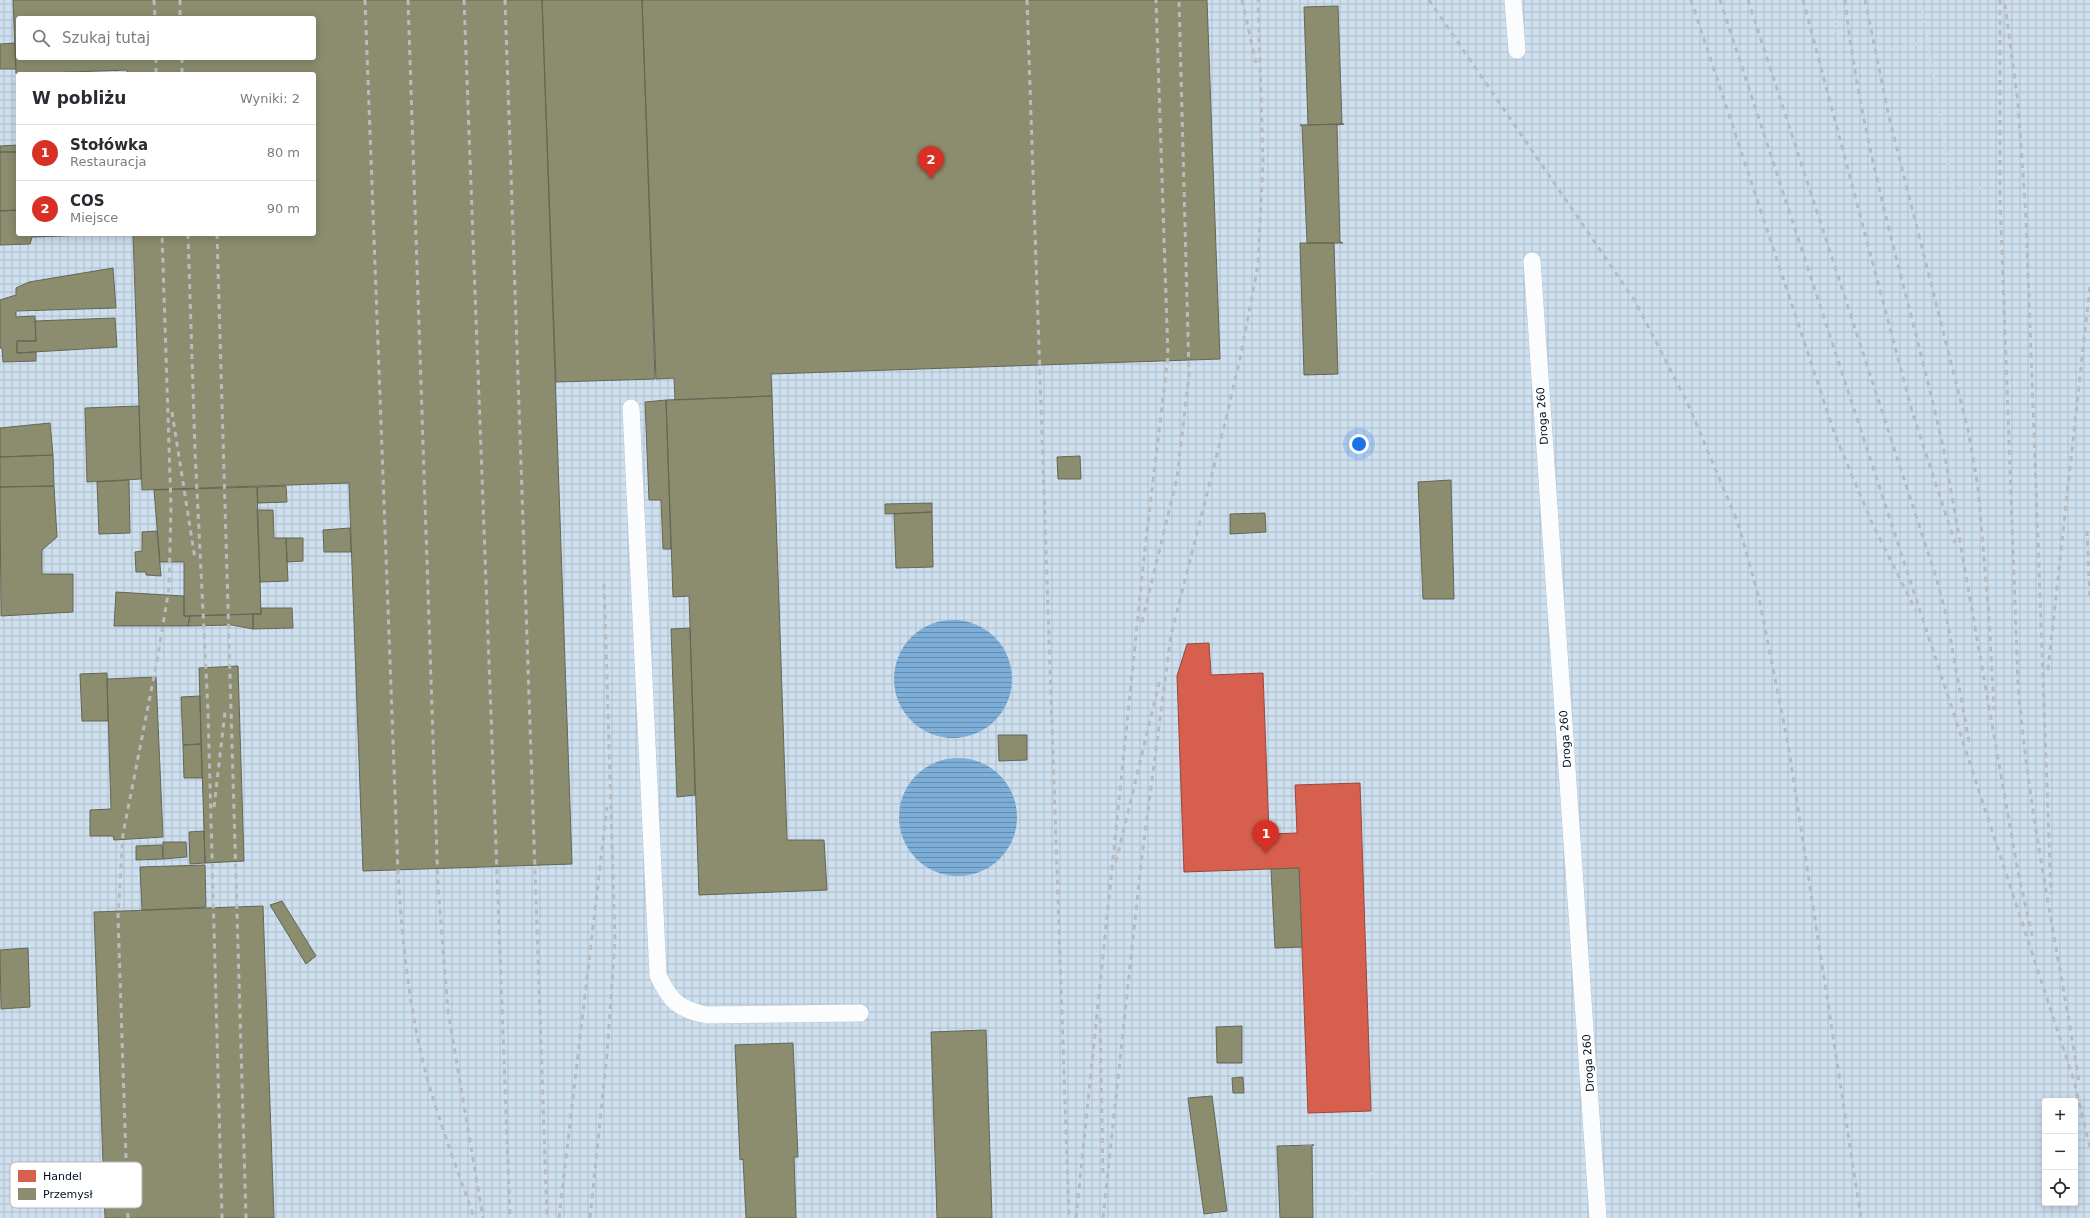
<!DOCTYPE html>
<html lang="pl">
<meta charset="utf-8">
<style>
:root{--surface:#fff;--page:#f2f2f3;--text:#2b2b33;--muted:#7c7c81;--line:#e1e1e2;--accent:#d93025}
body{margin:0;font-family:"DejaVu Sans",sans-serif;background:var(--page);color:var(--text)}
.controls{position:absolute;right:12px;bottom:12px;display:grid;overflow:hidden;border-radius:4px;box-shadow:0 2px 10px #0003}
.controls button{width:36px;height:36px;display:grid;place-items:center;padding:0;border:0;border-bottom:1px solid var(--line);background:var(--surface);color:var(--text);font:20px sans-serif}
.you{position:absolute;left:1359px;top:444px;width:14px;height:14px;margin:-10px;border:3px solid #fff;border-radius:50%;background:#1a73e8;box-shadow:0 0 0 6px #1a73e833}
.badge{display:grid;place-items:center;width:26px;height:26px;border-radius:50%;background:var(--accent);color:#fff;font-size:13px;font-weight:700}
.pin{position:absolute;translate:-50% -33px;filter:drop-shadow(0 1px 2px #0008)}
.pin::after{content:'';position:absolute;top:21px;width:14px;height:12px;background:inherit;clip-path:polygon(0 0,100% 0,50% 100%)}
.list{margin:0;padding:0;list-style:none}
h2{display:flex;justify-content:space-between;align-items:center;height:52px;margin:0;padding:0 16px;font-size:17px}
h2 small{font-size:13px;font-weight:400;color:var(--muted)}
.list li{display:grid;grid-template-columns:26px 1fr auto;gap:12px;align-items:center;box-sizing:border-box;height:56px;padding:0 16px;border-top:1px solid var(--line)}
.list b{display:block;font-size:15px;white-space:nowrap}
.list p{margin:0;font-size:13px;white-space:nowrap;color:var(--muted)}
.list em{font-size:13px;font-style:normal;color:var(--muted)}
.icon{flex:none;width:22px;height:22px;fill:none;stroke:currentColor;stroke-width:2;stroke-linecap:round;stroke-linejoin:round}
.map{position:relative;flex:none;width:2090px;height:1218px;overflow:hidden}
.search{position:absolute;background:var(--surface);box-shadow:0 2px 10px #0003;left:16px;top:16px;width:300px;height:44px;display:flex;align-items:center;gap:10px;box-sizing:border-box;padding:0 14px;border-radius:4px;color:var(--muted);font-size:15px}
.panel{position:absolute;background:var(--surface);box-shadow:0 2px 10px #0003;left:16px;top:72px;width:300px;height:164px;border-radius:4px}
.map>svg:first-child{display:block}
</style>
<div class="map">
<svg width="2090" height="1218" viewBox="0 0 2090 1218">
<defs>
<pattern id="industrial-grid" width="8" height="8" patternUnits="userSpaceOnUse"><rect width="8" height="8" fill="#cedfee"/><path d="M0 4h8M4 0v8" fill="none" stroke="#afbecc"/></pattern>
<pattern id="water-rules" width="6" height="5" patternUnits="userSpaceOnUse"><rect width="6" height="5" fill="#7daed8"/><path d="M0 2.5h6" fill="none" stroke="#648caf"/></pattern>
</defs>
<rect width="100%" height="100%" fill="#e1ecf6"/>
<!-- industrial -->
<path fill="url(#industrial-grid)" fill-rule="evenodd" d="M 0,0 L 2090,0 L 2090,1218 L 0,1218 ZM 18,18 L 314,18 L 314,58 L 18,58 ZM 18,74 L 314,74 L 314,234 L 18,234 ZM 2045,1101 L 2075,1101 L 2075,1203 L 2045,1203 Z"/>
<!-- water -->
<path fill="url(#water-rules)" d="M894 679a59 59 0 1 1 118 0a59 59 0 1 1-118 0Z
M899 817a59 59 0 1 1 118 0a59 59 0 1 1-118 0Z"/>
<!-- shops -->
<path fill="#d6604d" stroke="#96483f" d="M 1209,643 L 1211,675 L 1263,673 L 1269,834 L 1297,833 L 1295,785 L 1360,783 L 1371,1111 L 1308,1113 L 1299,868 L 1184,872 L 1177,676 L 1187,644 Z"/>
<!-- industry -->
<path fill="#8c8c6e" stroke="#626756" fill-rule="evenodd" d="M 13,0 L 542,0 L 572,864 L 363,871 L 349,483 L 142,490 L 133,234 L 314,234 L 314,74 L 127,74 L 127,70 L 16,74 ZM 18,18 L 314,18 L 314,58 L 18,58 Z
M 542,0 L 642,0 L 655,379 L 556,382 Z
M 642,0 L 1207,0 L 1220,359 L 771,374 L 772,396 L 675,400 L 674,378 L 656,379 Z
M 1338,6 L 1342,124 L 1308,125 L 1304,7 Z
M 15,43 L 16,69 L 0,69 L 0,44 Z
M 1344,124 L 1337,125 L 1340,242 L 1343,243 L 1307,243 L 1302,126 L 1300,125 Z
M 18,145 L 18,152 L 0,152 L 0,146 Z
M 0,152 L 18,152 L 18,210 L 0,211 Z
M 18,210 L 18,234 L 33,234 L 30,244 L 0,245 L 0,211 Z
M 33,234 L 112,234 L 33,237 Z
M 1300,243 L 1334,243 L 1338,374 L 1304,375 Z
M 113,268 L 116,308 L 16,311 L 16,317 L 35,316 L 36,341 L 17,341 L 17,353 L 36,352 L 36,361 L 3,362 L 2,348 L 0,348 L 0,300 L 16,295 L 16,288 L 29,282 Z
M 115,318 L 117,347 L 17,353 L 17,341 L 36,341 L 35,321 Z
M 772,396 L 787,840 L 824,840 L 827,890 L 699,895 L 689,596 L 673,597 L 666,400 Z
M 666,400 L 671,549 L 663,549 L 661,500 L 649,500 L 645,402 Z
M 139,406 L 141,479 L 87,482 L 85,408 Z
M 50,423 L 53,455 L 0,457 L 0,428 Z
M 53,455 L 54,486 L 0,487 L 0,457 Z
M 1080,456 L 1081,479 L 1058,479 L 1057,457 Z
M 129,480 L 130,533 L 99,534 L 97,482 Z
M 1451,480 L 1454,599 L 1423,599 L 1418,482 Z
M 54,486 L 57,537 L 42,550 L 42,574 L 73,574 L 73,612 L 1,616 L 0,487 Z
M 286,486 L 287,502 L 258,503 L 257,487 Z
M 257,487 L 261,614 L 184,616 L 184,562 L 160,562 L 154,490 Z
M 932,503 L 932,512 L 885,514 L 885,504 Z
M 257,510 L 273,510 L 274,538 L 286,538 L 288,581 L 260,582 Z
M 932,512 L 933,567 L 896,568 L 894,514 Z
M 1265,513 L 1266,532 L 1230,534 L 1230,514 Z
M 350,528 L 351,552 L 324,552 L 323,530 Z
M 157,531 L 161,576 L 146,575 L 146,572 L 136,572 L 135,552 L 142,551 L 142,532 Z
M 286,538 L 303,538 L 303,561 L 287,562 Z
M 116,592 L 184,596 L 184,616 L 190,616 L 188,626 L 114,626 Z
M 261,608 L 292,608 L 293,628 L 253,629 L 253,614 L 261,614 Z
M 253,614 L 253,629 L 232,625 L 188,626 L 190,616 Z
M 690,628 L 695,795 L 677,797 L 671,629 Z
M 238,666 L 244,861 L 205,863 L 199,668 Z
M 107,673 L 108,721 L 82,721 L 80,674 Z
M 156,677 L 163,837 L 114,840 L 113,836 L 90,836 L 90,810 L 111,809 L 107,679 Z
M 200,696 L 201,744 L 183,745 L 181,697 Z
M 998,735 L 1027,735 L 1027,760 L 999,761 Z
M 201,744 L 202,778 L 184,778 L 183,745 Z
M 204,831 L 205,863 L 190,864 L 189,832 Z
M 163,842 L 186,842 L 187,857 L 163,859 Z
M 162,845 L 163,859 L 136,860 L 136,846 Z
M 205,865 L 206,907 L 142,910 L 140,867 Z
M 1299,868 L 1302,947 L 1275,948 L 1271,869 Z
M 282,901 L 316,956 L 306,964 L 270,905 Z
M 263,906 L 274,1218 L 105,1218 L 94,912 Z
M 28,948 L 30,1007 L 1,1009 L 0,950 Z
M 1242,1026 L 1242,1063 L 1217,1063 L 1216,1027 Z
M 986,1030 L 992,1218 L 937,1218 L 931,1032 Z
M 793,1043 L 798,1157 L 794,1157 L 796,1218 L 746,1218 L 743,1159 L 740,1160 L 735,1045 Z
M 1243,1077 L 1244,1093 L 1233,1093 L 1232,1078 Z
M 1212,1096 L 1227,1211 L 1204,1214 L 1188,1098 Z
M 1312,1145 L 1313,1218 L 1280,1218 L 1277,1146 L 1313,1145 L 1314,1145 Z"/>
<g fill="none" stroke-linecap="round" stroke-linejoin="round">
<!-- lane casing -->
<g stroke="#bac8d5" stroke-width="18">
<path id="lane" d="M 1513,0 L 1517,50
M 1532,261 L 1598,1218
M 631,408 L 658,975 C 669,1000 679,1010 707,1015 L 860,1013"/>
</g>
<!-- path -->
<path stroke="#d6dadd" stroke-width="2.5" stroke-dasharray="3 2" stroke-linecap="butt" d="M 1833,0 L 1841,60
M 1921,0 L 1953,192 L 1984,188
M 1890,49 L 1928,42
M 1337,1218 L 1407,1128"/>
<!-- lane -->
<use href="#lane" stroke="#fafcfe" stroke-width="17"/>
<!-- rail -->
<path stroke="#b8bcc0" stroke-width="3" stroke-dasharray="5 5" stroke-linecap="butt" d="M 154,0 L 155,18
M 180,0 L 180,18
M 365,0 L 398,873 C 402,938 408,999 423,1062 C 436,1115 457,1167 474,1218
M 408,0 L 438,886 L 448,1011 L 483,1218
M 464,0 L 510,1218
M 505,0 L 547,1218
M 1027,0 L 1069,1218
M 1242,0 L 1256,63
M 1429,0 L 1635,301 L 1688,404 L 1738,523 L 1759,598 L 1788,744 L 1861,1218
M 1691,0 L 1835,435 L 1873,525 L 1916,611
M 1720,0 L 2074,1081 L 2090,1148
M 1748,0 L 1936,577 L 1946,614 L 1970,747
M 1803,0 L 1912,411 L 1955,543
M 1845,0 C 1862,154 1911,301 1944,451 L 2018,872 L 2033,939
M 1865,0 L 1889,117 L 1968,430 L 1978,487 L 1989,618 L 1994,710
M 2000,0 L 2000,198 L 2018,684 C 2029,818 2058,949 2079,1082
M 2005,4 L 2018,103 L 2026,217 L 2051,894
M 156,58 L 156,74
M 182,58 L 182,74
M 188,234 L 195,451 L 208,711 L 222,1218
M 217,234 L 246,1218
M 172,412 L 195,559
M 2087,531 L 2090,601
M 1142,622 L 1177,478 L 1189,375 L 1179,0
M 2048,670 L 2090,285
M 214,807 L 225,712
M 1116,862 L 1160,679
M 1100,1018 L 1103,1178
M 128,1218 L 118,917 L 123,834 L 157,661 L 169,588 L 171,506 L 162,234
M 559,1218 L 607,807
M 590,1218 L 607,1055 L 615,940 L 604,583
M 1076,1218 L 1145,548 L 1168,356 L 1156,0
M 1103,1218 L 1141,864 L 1171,635 L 1225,423 L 1240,359 L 1258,265 L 1263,161 L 1258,0"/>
</g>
<g text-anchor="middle" stroke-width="4" stroke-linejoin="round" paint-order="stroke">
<!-- street labels -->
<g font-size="11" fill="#01101f" stroke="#fff">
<text transform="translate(1542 416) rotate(-94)" y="4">Droga 260</text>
<text transform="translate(1565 739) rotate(-94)" y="4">Droga 260</text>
<text transform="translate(1588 1063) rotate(-94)" y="4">Droga 260</text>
</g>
</g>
<!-- legend -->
<rect x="10" y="1162" width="132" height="46" rx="6" fill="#fff" stroke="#b3b7bc" stroke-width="1"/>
<rect x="18" y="1170" width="18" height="12" fill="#d6604d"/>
<rect x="18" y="1188" width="18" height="12" fill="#8c8c6e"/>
<g font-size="11" fill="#01101f">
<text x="43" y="1180">Handel</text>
<text x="43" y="1198">Przemysł</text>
</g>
</svg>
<div class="controls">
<button>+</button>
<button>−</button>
<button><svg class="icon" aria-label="locate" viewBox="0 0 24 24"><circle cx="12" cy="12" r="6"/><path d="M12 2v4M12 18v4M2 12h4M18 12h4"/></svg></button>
</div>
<div class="you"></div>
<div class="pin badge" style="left:1266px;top:853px">1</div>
<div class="pin badge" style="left:931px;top:179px">2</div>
<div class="search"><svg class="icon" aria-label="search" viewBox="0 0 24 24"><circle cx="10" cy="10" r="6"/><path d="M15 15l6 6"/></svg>Szukaj tutaj</div>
<section class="panel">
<h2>W pobliżu<small>Wyniki: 2</small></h2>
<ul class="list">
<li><span class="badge">1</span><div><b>Stołówka</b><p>Restauracja</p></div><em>80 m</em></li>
<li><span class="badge">2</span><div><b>COS</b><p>Miejsce</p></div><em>90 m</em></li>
</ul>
</section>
</div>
